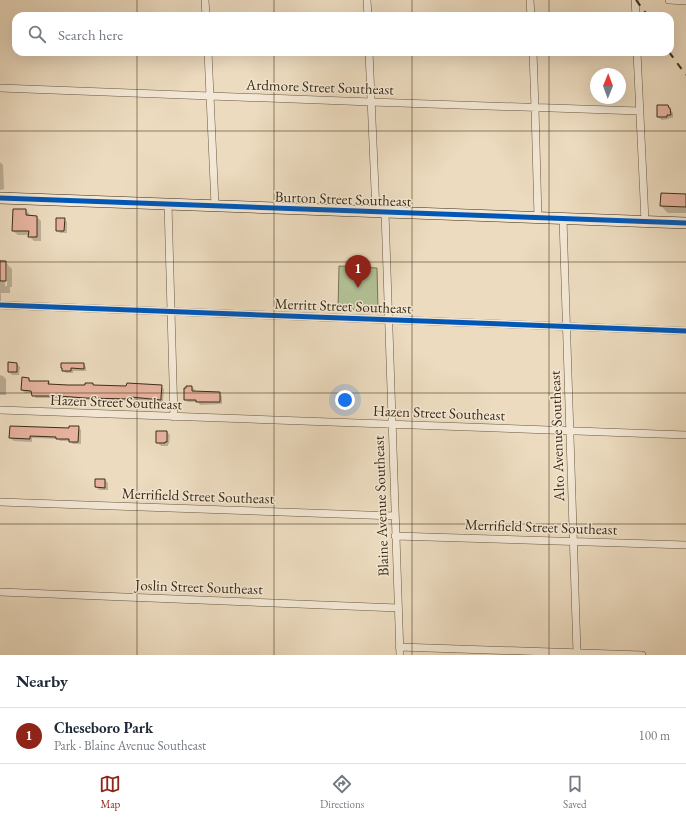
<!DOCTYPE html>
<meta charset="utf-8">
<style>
:root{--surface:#fff;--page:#f2f2f3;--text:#1f2937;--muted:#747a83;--line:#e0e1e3;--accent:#8f2418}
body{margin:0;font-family:"EB Garamond",serif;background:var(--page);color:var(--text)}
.compass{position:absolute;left:590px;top:68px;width:36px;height:36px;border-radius:50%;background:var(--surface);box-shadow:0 4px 16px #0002;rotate:1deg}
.you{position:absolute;left:345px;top:400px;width:14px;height:14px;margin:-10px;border:3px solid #fff;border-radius:50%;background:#1a73e8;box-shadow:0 0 0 6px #1a73e833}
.badge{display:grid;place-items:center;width:26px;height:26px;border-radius:50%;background:var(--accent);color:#fff;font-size:13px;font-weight:700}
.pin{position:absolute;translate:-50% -33px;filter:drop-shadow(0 1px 2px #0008)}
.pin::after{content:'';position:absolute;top:21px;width:14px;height:12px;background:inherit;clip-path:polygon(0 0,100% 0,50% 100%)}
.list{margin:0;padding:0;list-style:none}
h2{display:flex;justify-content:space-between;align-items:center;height:52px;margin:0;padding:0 16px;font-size:17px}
h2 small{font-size:13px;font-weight:400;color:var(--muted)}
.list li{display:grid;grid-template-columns:26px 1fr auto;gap:12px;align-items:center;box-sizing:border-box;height:56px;padding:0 16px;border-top:1px solid var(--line)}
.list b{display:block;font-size:15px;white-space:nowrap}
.list p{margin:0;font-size:13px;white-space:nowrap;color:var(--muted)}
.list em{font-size:13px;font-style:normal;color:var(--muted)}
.icon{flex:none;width:22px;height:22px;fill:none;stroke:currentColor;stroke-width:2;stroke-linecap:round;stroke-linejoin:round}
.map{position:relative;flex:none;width:686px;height:655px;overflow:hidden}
.search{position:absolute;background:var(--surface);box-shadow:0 4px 16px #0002;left:12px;right:12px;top:12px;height:44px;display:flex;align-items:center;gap:10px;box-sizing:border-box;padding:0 14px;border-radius:12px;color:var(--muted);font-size:15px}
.sheet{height:108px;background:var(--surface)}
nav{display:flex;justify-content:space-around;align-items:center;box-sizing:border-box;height:56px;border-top:1px solid var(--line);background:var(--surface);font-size:11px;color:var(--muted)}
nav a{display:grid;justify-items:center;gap:2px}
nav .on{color:var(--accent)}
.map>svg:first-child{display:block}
</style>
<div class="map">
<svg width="686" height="655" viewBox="0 0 686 655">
<rect width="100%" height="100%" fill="#ecdbbf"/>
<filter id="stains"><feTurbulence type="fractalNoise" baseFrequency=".005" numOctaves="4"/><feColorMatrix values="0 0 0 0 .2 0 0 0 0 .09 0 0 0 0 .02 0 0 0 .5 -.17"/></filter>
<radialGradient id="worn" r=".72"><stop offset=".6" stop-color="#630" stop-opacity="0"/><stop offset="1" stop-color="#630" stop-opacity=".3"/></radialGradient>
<!-- green -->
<path fill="#b3c196" stroke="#787656" d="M 339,266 L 377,268 L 378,310 L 338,309 Z"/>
<!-- shadow -->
<path fill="#0003" fill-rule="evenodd" d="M 668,106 L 673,113 L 673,118 L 669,118 L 669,119 L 662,120 L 658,117 Z
M 0,162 L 3,165 L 4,189 L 0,190 Z
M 661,194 L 686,195 L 686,213 L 668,213 L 661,206 Z
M 26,210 L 30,215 L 30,216 L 37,217 L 41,221 L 41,241 L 34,241 L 29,236 L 29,235 L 18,235 L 13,231 Z
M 64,219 L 67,222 L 67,233 L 60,233 L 57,230 Z
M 0,260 L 3,260 L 12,269 L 12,287 L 10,287 L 10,293 L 1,293 L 1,302 L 0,302 ZM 5,265 L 7,265 L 7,286 L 5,286 Z
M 17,364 L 20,367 L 19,375 L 12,375 L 9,372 Z
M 84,364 L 86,367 L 86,371 L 73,371 L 73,373 L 66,373 L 63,371 L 63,369 Z
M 0,375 L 3,376 L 6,379 L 6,395 L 0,395 Z
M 23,378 L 29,379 L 32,382 L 49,382 L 51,385 L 86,386 L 93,384 L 95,386 L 127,387 L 161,386 L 164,389 L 163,402 L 134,400 L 134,401 L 89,400 L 63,398 L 36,398 L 33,395 L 33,393 L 25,393 L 22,390 Z
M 192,387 L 195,390 L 195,392 L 219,393 L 222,396 L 222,404 L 200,405 L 198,402 L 188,402 L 185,399 Z
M 78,427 L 81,430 L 81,444 L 73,444 L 70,441 L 60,441 L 58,439 L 32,438 L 32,442 L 14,441 L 10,438 Z
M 167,432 L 170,435 L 169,444 L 168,444 L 168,446 L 161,446 L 157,442 Z
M 96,480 L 105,480 L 108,483 L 108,490 L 99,490 L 96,487 Z"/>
<!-- building -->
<path fill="#e7b39f" stroke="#3c2c15" d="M 657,105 L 668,105 L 669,108 L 670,108 L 671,115 L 667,115 L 667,117 L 657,117 Z
M 661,193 L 686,194 L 686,207 L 660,206 Z
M 13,209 L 26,209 L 26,215 L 37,216 L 37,237 L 28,237 L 29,231 L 12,231 Z
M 56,218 L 65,218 L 64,231 L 56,231 Z
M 0,261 L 6,261 L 6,281 L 0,281 Z
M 8,362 L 17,363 L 17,372 L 8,372 Z
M 61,363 L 84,363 L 84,369 L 71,368 L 71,371 L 62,371 L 62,368 L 61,368 Z
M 22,377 L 29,378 L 29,381 L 49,381 L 48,384 L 68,385 L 85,385 L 85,383 L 93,383 L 93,385 L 126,386 L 127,383 L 162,385 L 161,397 L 161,400 L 131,397 L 131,399 L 85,398 L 59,396 L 32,396 L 31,391 L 21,390 Z
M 186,386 L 192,386 L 192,391 L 220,392 L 220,402 L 196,402 L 196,400 L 184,400 L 184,388 L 186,388 Z
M 10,426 L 69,428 L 69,426 L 79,426 L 78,442 L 69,442 L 69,439 L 56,439 L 56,437 L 30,436 L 30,439 L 9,438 Z
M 156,431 L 167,431 L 167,442 L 165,442 L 165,443 L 156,443 Z
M 95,479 L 105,479 L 105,488 L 95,487 Z"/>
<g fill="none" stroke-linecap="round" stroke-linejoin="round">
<!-- street casing -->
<g stroke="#685840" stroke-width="8">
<path id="street" d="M 205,0 L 206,16
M 367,0 L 368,16
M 530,0 L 531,16
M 635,0 L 636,16
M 669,0 L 686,1
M 208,52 L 215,205
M 369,52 L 376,212
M 533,52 L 535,108 L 538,218
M 637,52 L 645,221
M 0,88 L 371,102 L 640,111
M 168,204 L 174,417
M 385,212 L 400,655
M 563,219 L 577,653
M 0,305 L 686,331
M 0,410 L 686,435
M 0,502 L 395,516
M 395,536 L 686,545
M 0,592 L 398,608
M 399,647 L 642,655"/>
</g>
<!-- secondary casing -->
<g stroke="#3c2c15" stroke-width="12">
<path id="secondary" d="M 0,198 L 686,223"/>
</g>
<!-- street -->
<use href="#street" stroke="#f3e8d5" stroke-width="7"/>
<!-- secondary -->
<use href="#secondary" stroke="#f3e8d5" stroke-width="11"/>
<!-- rail -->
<path stroke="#3c2c15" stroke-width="2" stroke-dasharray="7 7" stroke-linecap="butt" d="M 636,0 L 648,16
M 669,52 L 686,75"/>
<!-- cycleway casing -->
<g stroke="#f3e8d5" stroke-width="8">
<path id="cycleway" d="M 0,198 L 686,223
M 0,305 L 686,331"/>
</g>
<!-- cycleway -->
<use href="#cycleway" stroke="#0057b8" stroke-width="5"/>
</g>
<!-- grid -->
<path fill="none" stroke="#3c2c15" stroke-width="1" stroke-opacity="0.55" d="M 137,0 L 137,16M 274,0 L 274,16M 412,0 L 412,16M 549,0 L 549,16M 137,52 L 137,655M 274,52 L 274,655M 412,52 L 412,655M 549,52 L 549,655M 0,131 L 686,131M 0,262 L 686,262M 0,393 L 686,393M 0,524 L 686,524"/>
<g text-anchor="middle" stroke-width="3" stroke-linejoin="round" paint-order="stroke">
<!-- street labels -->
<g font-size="15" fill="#3c2c15" stroke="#f3e8d5">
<text transform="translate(320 87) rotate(2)" y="5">Ardmore Street Southeast</text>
<text transform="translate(343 199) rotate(2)" y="5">Burton Street Southeast</text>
<text transform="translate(343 306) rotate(2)" y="5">Merritt Street Southeast</text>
<text transform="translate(116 402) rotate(2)" y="5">Hazen Street Southeast</text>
<text transform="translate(439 413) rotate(2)" y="5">Hazen Street Southeast</text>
<text transform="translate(557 436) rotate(-92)" y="5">Alto Avenue Southeast</text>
<text transform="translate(198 496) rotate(2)" y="5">Merrifield Street Southeast</text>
<text transform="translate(381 506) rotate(-92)" y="5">Blaine Avenue Southeast</text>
<text transform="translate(541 527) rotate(2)" y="5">Merrifield Street Southeast</text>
<text transform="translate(199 587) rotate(2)" y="5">Joslin Street Southeast</text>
</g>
</g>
<rect width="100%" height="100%" filter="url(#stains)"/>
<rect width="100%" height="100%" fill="url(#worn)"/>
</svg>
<svg class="compass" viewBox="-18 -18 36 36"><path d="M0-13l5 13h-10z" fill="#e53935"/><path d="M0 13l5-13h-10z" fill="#747a83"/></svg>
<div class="you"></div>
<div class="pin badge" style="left:358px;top:288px">1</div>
<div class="search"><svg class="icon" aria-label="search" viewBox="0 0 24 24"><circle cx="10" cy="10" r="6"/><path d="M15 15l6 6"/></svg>Search here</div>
</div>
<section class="sheet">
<h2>Nearby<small></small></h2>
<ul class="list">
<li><span class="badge">1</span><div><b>Cheseboro Park</b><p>Park · Blaine Avenue Southeast</p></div><em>100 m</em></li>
</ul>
</section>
<nav>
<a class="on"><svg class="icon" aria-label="map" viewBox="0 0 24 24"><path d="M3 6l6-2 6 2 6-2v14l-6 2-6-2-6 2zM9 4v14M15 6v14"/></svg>Map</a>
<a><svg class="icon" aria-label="directions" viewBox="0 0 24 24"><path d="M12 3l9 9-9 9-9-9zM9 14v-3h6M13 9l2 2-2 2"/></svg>Directions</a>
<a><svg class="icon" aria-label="saved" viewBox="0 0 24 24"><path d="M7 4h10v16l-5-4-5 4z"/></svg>Saved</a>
</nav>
